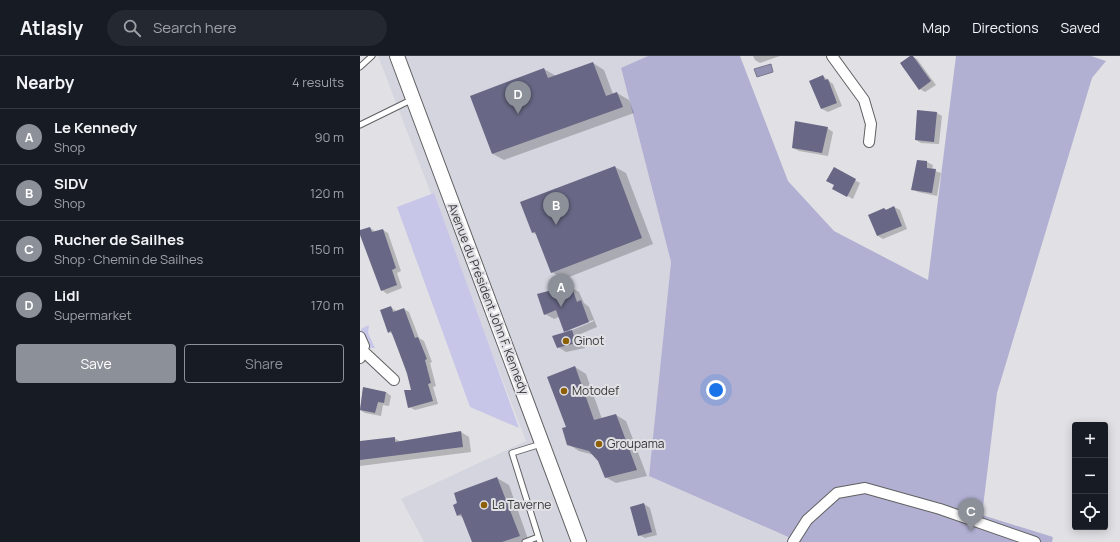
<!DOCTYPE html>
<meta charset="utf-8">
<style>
:root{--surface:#171b24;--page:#242831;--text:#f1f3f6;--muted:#9ea1a6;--line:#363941;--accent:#8c9099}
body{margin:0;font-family:Manrope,sans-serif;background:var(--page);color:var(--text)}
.controls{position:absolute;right:12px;bottom:12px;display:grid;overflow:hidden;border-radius:4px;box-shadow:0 2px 10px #0003}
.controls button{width:36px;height:36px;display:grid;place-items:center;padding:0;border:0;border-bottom:1px solid var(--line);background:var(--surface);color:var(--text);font:20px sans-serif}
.you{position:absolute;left:356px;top:334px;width:14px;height:14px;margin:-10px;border:3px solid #fff;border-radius:50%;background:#1a73e8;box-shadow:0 0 0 6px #1a73e833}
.badge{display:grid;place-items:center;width:26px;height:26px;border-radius:50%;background:var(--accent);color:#fff;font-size:13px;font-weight:700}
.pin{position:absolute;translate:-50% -33px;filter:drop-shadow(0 1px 2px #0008)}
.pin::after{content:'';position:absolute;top:21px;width:14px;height:12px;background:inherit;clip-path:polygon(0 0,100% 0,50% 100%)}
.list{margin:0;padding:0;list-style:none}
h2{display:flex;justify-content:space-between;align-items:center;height:52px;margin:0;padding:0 16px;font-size:17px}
h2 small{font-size:13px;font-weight:400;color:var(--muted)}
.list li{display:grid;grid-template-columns:26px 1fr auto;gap:12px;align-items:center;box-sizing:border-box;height:56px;padding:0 16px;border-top:1px solid var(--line)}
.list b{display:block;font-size:15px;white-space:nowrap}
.list p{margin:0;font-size:13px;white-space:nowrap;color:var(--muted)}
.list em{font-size:13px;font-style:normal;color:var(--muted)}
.actions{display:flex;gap:8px;padding:12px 16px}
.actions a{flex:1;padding:9px 0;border:1px solid var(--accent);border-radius:4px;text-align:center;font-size:14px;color:var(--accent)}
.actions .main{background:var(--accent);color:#fff}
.icon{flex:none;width:22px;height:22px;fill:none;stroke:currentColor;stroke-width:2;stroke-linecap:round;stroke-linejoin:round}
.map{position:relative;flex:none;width:760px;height:486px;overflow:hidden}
header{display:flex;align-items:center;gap:24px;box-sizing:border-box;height:56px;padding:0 20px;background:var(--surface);border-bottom:1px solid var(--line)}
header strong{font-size:19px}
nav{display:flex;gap:22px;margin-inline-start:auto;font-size:14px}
.search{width:280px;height:36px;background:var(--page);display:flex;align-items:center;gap:10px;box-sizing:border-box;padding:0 14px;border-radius:22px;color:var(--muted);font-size:15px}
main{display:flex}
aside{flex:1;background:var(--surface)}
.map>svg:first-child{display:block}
</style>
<header>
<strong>Atlasly</strong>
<div class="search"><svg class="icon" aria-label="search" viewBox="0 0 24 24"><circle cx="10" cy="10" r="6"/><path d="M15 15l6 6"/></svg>Search here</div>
<nav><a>Map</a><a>Directions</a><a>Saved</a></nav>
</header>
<main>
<aside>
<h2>Nearby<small>4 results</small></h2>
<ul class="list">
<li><span class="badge">A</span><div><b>Le Kennedy</b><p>Shop</p></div><em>90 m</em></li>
<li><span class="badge">B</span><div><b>SIDV</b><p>Shop</p></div><em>120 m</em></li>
<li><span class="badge">C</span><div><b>Rucher de Sailhes</b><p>Shop · Chemin de Sailhes</p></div><em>150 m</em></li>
<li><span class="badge">D</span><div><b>Lidl</b><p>Supermarket</p></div><em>170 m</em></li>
</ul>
<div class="actions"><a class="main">Save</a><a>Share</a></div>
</aside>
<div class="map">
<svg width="760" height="486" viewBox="0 0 760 486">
<rect width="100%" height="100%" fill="#e1e1e5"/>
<!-- built -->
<path fill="#d5d5df" d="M 18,0 L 288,0 L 261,13 L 311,206 L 289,420 L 429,482 L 428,486 L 64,486 L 41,443 L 166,385 Z"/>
<!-- green -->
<path fill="#c7c6e8" d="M 74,137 L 159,372 L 110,351 L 37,151 Z
M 9,269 L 8,277 L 15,292 L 10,292 L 7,283 L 1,276 L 1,273 Z"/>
<!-- forest -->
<path fill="#b1b0d2" d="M 288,0 L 380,0 L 428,125 L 474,175 L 568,224 L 596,0 L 731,0 L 746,5 L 732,22 L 637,337 L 622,459 L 693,481 L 692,486 L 428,486 L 428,481 L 289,420 L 311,206 L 261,12 Z"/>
<!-- water -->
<path fill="#9291b2" stroke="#77768d" d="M 411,8 L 413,16 L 397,21 L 394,13 Z"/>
<!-- shadow -->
<path fill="#0003" fill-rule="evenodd" d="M 393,0 L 420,0 L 400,7 L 395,4 Z
M 551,0 L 557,3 L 576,29 L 565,36 L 560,33 L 542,10 Z
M 233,7 L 244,14 L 253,38 L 257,37 L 269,44 L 274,57 L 144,104 L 133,98 L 184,13 L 196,20 Z
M 463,20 L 473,28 L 482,50 L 468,56 L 462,53 Z
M 577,57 L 582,60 L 579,88 L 561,87 L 556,84 Z
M 467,72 L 473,76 L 468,100 L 439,95 L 433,92 Z
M 558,105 L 567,106 L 573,109 L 572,114 L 581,117 L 577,140 L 558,136 L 553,133 Z
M 255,111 L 266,117 L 293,188 L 204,223 L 192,216 L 178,179 L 173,177 Z
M 474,112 L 500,127 L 493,143 L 473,132 L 475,129 Z
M 534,151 L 540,154 L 547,173 L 523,183 L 518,180 L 509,159 Z
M 10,172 L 16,176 L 23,174 L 28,177 L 41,215 L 37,217 L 42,232 L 27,238 L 22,234 L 0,176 Z
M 210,231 L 219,236 L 224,247 L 229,251 L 237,271 L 218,279 L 221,280 L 225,292 L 206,296 L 198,291 L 207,277 L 199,261 L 194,263 L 185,258 ZM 233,264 L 234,265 L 210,275 L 210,273 Z
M 31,251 L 37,256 L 44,253 L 49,256 L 59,282 L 64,285 L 72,306 L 70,307 L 76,330 L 73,331 L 78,348 L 55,354 L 49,351 L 52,334 L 34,279 L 29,276 Z
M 215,311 L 226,318 L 242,363 L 256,359 L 266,365 L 287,420 L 256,427 L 245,421 L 239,404 L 234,399 L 219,395 L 208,388 L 208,372 Z
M 3,332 L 26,336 L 31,340 L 29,350 L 23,349 L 21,360 L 5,357 L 0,354 Z
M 101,376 L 109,381 L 111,396 L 0,410 L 0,386 L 34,382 L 41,386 Z
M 137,422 L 149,429 L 169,486 L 113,486 L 104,462 L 98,459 Z
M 284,448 L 290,452 L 297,479 L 285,482 L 279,479 Z"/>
<!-- building -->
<path fill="#686785" d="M 550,0 L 553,0 L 571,25 L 559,34 L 540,7 Z
M 233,6 L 246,40 L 257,36 L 263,51 L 132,98 L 110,40 L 184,12 L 188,22 Z
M 463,19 L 465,24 L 468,23 L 477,47 L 461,53 L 449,25 Z
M 557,54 L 577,56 L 574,86 L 555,84 Z
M 435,65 L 468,71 L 462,97 L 432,92 Z
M 557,104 L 567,105 L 567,112 L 576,113 L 572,137 L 551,134 Z
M 255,110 L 282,182 L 191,217 L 175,176 L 172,177 L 160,146 Z
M 474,111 L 496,123 L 487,141 L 472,133 L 474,129 L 466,125 Z
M 534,150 L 542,170 L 517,180 L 508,159 L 524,152 L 526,154 Z
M 10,171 L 12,176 L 23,173 L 36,212 L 32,214 L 37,229 L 21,235 L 0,179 L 0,174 Z
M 211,229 L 217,246 L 221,244 L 229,266 L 204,276 L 196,254 L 184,259 L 177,238 Z
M 31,250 L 33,256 L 44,252 L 55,282 L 58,281 L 67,303 L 65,304 L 71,327 L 68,328 L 73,345 L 48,352 L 44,334 L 51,334 L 47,317 L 31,275 L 28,277 L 20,254 Z
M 212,274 L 216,287 L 197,292 L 192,280 Z
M 215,310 L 234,364 L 256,358 L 277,414 L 245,422 L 238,405 L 229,395 L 207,389 L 202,372 L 206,371 L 187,321 Z
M 3,331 L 26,336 L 24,347 L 18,346 L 15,357 L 0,354 Z
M 101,375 L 103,391 L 0,404 L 0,385 L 35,381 L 35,386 Z
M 137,421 L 160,480 L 142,486 L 112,486 L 101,458 L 97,460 L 93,449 L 97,447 L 94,437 Z
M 284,447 L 292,476 L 278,480 L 270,451 Z"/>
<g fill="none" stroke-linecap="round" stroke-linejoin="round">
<!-- service casing -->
<g stroke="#616164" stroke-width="7">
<path id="service" d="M 0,11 L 12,0
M 0,69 L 53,43
M 165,486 L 178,481
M 180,486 L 152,397 L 181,388"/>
</g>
<!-- minor casing -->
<g stroke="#616164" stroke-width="12">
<path id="minor" d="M 472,0 L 504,44 L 511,68 L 509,86
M 0,281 L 4,290 L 0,302
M 3,295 L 34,324
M 433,486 L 447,464 L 477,437 L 505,432 L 580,453 L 675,486"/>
</g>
<!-- secondary casing -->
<g stroke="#616164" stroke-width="16">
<path id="secondary" d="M 37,0 L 219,486"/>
</g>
<!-- service -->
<use href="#service" stroke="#fff" stroke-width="5"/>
<!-- minor -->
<use href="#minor" stroke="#fff" stroke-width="10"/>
<!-- secondary -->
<use href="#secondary" stroke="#fff" stroke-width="14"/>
</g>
<!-- markers -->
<g fill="#8d6005" stroke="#e1e1e5" stroke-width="1.5">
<circle cx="206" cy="285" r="4"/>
<circle cx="204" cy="335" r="4"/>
<circle cx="239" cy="388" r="4"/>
<circle cx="124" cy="449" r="4"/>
</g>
<g text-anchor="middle" stroke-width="4" stroke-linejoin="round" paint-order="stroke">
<!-- street labels -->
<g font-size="12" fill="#373738" stroke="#e1e1e5">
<text transform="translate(128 243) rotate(69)" y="4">Avenue du Président John F. Kennedy</text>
</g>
<!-- poi labels -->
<g font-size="12" fill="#373738" stroke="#e1e1e5" text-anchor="start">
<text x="214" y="289">Ginot</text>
<text x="212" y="339">Motodef</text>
<text x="247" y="392">Groupama</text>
<text x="132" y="453">La Taverne</text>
</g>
</g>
</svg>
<div class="controls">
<button>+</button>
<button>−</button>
<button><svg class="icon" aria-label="locate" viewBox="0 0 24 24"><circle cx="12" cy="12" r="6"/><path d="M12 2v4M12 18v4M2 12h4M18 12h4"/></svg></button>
</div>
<div class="you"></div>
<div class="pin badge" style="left:201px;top:251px">A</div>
<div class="pin badge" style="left:196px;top:169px">B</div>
<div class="pin badge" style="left:611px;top:475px">C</div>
<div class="pin badge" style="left:158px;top:58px">D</div>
</div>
</main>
